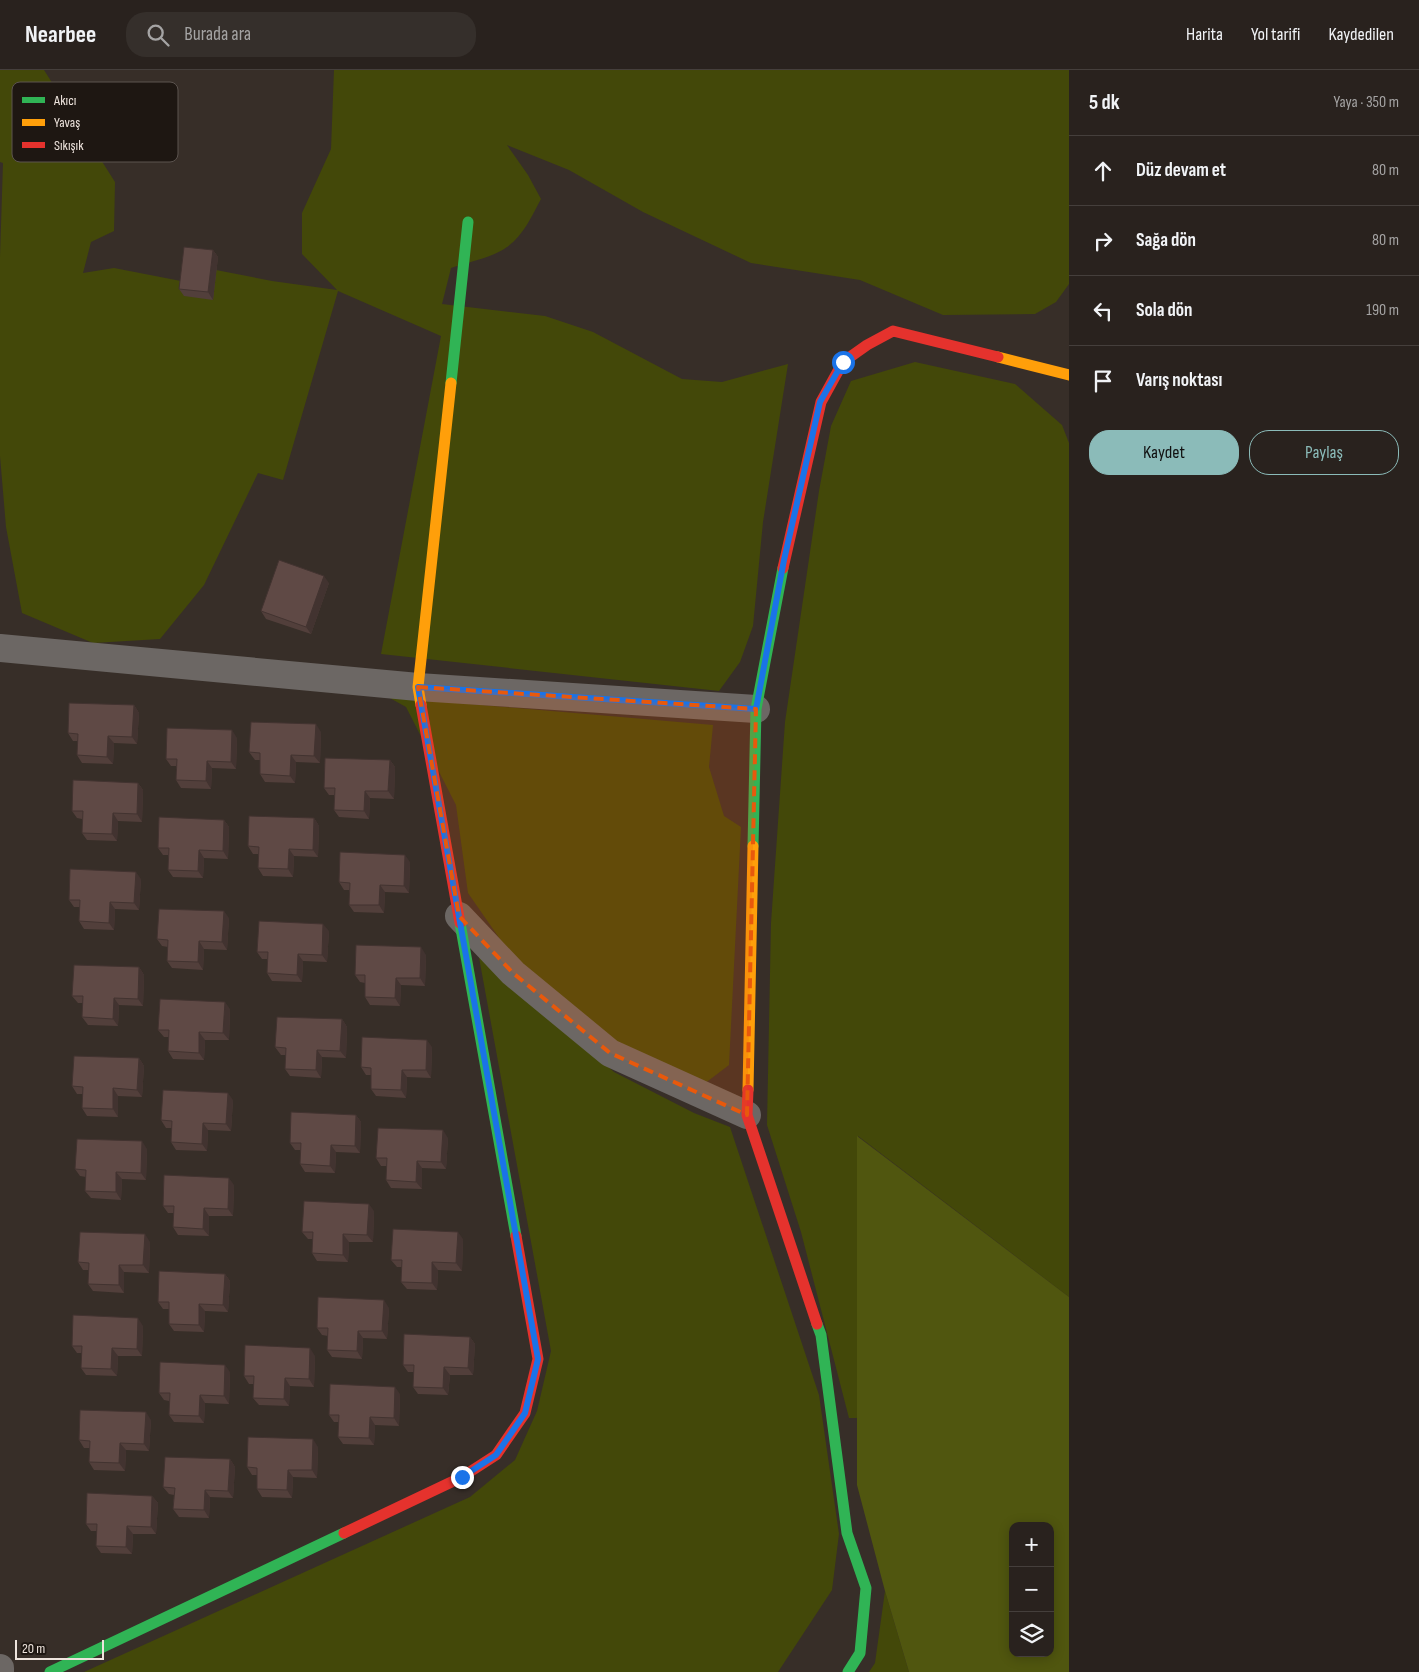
<!DOCTYPE html>
<html lang="tr">
<meta charset="utf-8">
<style>
:root{--surface:#29221e;--page:#352f2b;--text:#f1f3f6;--muted:#a5a4a4;--line:#453f3c;--accent:#8bbbb9}
body{margin:0;font-family:"Sofia Sans Condensed",sans-serif;background:var(--page);color:var(--text)}
.controls{position:absolute;right:15px;bottom:15px;display:grid;overflow:hidden;border-radius:10px;box-shadow:0 2px 12px #0003}
.controls button{width:45px;height:45px;display:grid;place-items:center;padding:0;border:0;border-bottom:1px solid var(--line);background:var(--surface);color:var(--text);font:25px sans-serif}
.scale{position:absolute;left:15px;bottom:12px;width:89px;box-sizing:border-box;padding-left:5px;border:2px solid #eee4dd;border-top:0;font-size:14px;line-height:18px;white-space:nowrap;color:#eee4dd;-webkit-text-stroke:4px #1e1712;paint-order:stroke}
.stop{position:absolute;width:15px;height:15px;margin:-11px;border:4px solid #1a73e8;border-radius:50%;background:#fff}
.stop.end{background:#1a73e8;border-color:#fff;box-shadow:0 1px 5px #0008}
.list{margin:0;padding:0;list-style:none}
h2{display:flex;justify-content:space-between;align-items:center;height:65px;margin:0;padding:0 20px;font-size:21px}
h2 small{font-size:16px;font-weight:400;color:var(--muted)}
.list li{display:grid;grid-template-columns:32px 1fr auto;gap:15px;align-items:center;box-sizing:border-box;height:70px;padding:0 20px;border-top:1px solid var(--line)}
.list b{display:block;font-size:19px;white-space:nowrap}
.list em{font-size:16px;font-style:normal;color:var(--muted)}
.actions{display:flex;gap:10px;padding:15px 20px}
.actions a{flex:1;padding:11px 0;border:1px solid var(--accent);border-radius:20px;text-align:center;font-size:18px;color:var(--accent)}
.actions .main{background:var(--accent);color:#111}
.icon{flex:none;width:28px;height:28px;fill:none;stroke:currentColor;stroke-width:2;stroke-linecap:round;stroke-linejoin:round}
.map{position:relative;flex:none;width:1069px;height:1602px;overflow:hidden}
header{display:flex;align-items:center;gap:30px;box-sizing:border-box;height:70px;padding:0 25px;background:var(--surface);border-bottom:1px solid var(--line)}
header strong{font-size:24px}
nav{display:flex;gap:28px;margin-inline-start:auto;font-size:18px}
.search{width:350px;height:45px;background:var(--page);display:flex;align-items:center;gap:12px;box-sizing:border-box;padding:0 18px;border-radius:20px;color:var(--muted);font-size:19px}
main{display:flex}
aside{flex:1;background:var(--surface)}
.map>svg:first-child{display:block}
</style>
<header>
<strong>Nearbee</strong>
<div class="search"><svg class="icon" aria-label="search" viewBox="0 0 24 24"><circle cx="10" cy="10" r="6"/><path d="M15 15l6 6"/></svg>Burada ara</div>
<nav><a>Harita</a><a>Yol tarifi</a><a>Kaydedilen</a></nav>
</header>
<main>
<div class="map">
<svg width="1069" height="1602" viewBox="0 0 1069 1602">
<rect width="100%" height="100%" fill="#372e28"/>
<!-- green -->
<path fill="#434809" d="M 0,0 L 44,0 L 115,112 L 114,161 L 91,172 L 83,203 L 114,198 L 186,212 L 212,230 L 216,200 L 272,211 L 337,220 L 302,184 L 302,143 L 331,79 L 334,0 L 1069,0 L 1069,214 L 1056,232 L 1035,244 L 943,245 L 860,210 L 751,193 L 643,142 L 569,100 L 507,75 L 528,105 L 541,129 C 532,146 523,166 507,177 C 494,187 466,193 451,198 L 442,234 L 545,246 L 593,262 L 682,309 L 722,312 L 788,294 L 763,452 L 753,556 L 740,592 L 719,621 L 381,584 L 441,266 L 338,221 L 283,410 L 258,403 L 204,515 L 160,569 L 93,573 L 22,543 L 6,457 L 0,386 L 0,187 L 3,93 L 0,92 Z
M 915,292 L 1015,314 L 1062,355 L 1069,373 L 1069,1227 L 858,1066 L 857,1348 L 849,1348 L 801,1162 L 767,1055 L 771,853 L 785,652 L 819,421 L 831,356 L 851,311 Z
M 388,627 L 713,655 L 709,697 L 724,746 L 741,757 L 729,995 L 704,1014 L 613,970 L 509,882 L 468,823 L 456,735 L 406,637 Z
M 478,882 L 614,1002 L 694,1043 L 730,1057 L 819,1325 L 839,1464 L 832,1520 L 778,1602 L 84,1602 L 470,1427 L 515,1390 L 537,1341 L 551,1281 Z
M 885,1521 L 909,1602 L 869,1602 L 875,1593 Z"/>
<!-- forest -->
<path fill="#50560f" fill-rule="evenodd" d="M 857,1066 L 1069,1227 L 1069,1602 L 909,1602 L 885,1521 L 857,1415 ZM 1013,1456 L 1050,1456 L 1050,1583 L 1013,1583 Z"/>
<g fill="none" stroke-linecap="round" stroke-linejoin="round">
<!-- street -->
<path stroke="#6c6764" stroke-width="28" d="M 0,578 L 418,617 L 756,639
M 459,846 L 513,903 L 610,983 L 747,1045
M 0,1598 L 0,1602"/>
<!-- fast -->
<path stroke="#30b455" stroke-width="11" d="M 451,313 L 468,152
M 753,776 L 756,639 L 783,498
M 460,853 L 516,1166
M 817,1254 L 821,1265 L 847,1463 L 866,1518 L 860,1583 L 848,1602
M 50,1602 L 344,1463"/>
<!-- slow -->
<path stroke="#ff9f0a" stroke-width="11" d="M 998,287 L 1069,305
M 421,635 L 418,617 L 451,313
M 748,1020 L 753,776"/>
<!-- jam -->
<path stroke="#e5322d" stroke-width="11" d="M 783,498 L 821,332 L 843,292 L 867,275 L 893,261 L 998,287
M 421,635 L 460,853
M 748,1020 L 747,1045 L 817,1254
M 344,1463 L 462,1407 L 496,1385 L 525,1343 L 538,1289 L 516,1166"/>
</g>
<!-- wall -->
<path fill="#523f3b" d="M 213,180 L 218,187 L 213,230 L 184,226 L 179,219 Z
M 329,513 L 311,564 L 266,549 L 261,541 Z
M 134,635 L 139,643 L 137,674 L 114,673 L 113,694 L 82,693 L 77,685 L 78,671 L 73,671 L 68,663 Z
M 321,662 L 320,693 L 296,692 L 295,713 L 265,712 L 260,704 L 260,690 L 255,690 L 249,682 Z
M 237,668 L 236,699 L 212,698 L 211,719 L 181,718 L 176,710 L 176,696 L 171,696 L 166,689 Z
M 390,690 L 395,697 L 394,729 L 370,728 L 369,749 L 339,747 L 334,740 L 334,725 L 329,725 L 324,718 Z
M 138,713 L 143,720 L 142,752 L 118,751 L 117,771 L 87,770 L 82,763 L 82,749 L 77,748 L 72,741 Z
M 314,748 L 319,756 L 318,787 L 294,786 L 293,807 L 263,806 L 258,798 L 258,784 L 253,784 L 248,776 Z
M 224,750 L 229,757 L 228,789 L 204,788 L 203,808 L 173,807 L 168,800 L 168,785 L 163,785 L 158,778 Z
M 410,792 L 409,823 L 385,822 L 384,843 L 354,842 L 349,835 L 349,820 L 344,820 L 339,812 Z
M 141,809 L 139,840 L 115,839 L 114,860 L 84,859 L 79,851 L 80,837 L 74,837 L 69,830 Z
M 229,848 L 227,880 L 204,879 L 203,900 L 172,898 L 167,891 L 168,877 L 162,876 L 157,869 Z
M 329,861 L 327,892 L 303,891 L 302,912 L 272,911 L 267,903 L 267,889 L 262,889 L 257,882 Z
M 426,885 L 425,916 L 401,915 L 400,936 L 370,935 L 365,927 L 365,913 L 360,912 L 355,905 Z
M 139,897 L 144,905 L 143,936 L 119,935 L 118,956 L 88,955 L 82,947 L 83,933 L 78,933 L 72,926 Z
M 230,939 L 229,970 L 205,970 L 204,990 L 173,989 L 168,981 L 169,967 L 164,967 L 158,960 Z
M 342,949 L 347,957 L 346,988 L 322,987 L 321,1008 L 290,1006 L 285,999 L 286,985 L 281,985 L 275,977 Z
M 432,977 L 431,1008 L 407,1007 L 406,1028 L 376,1026 L 371,1019 L 371,1005 L 366,1005 L 361,997 Z
M 139,988 L 144,996 L 142,1027 L 118,1026 L 118,1047 L 87,1046 L 82,1038 L 83,1024 L 77,1024 L 72,1016 Z
M 233,1030 L 231,1061 L 208,1060 L 207,1081 L 176,1080 L 171,1072 L 172,1058 L 166,1058 L 161,1050 Z
M 356,1045 L 361,1052 L 360,1083 L 336,1082 L 335,1103 L 305,1102 L 300,1094 L 300,1080 L 295,1080 L 290,1073 Z
M 448,1068 L 446,1099 L 422,1098 L 422,1119 L 391,1118 L 386,1110 L 387,1096 L 381,1096 L 376,1088 Z
M 147,1079 L 146,1110 L 122,1109 L 121,1130 L 91,1128 L 85,1121 L 86,1107 L 80,1106 L 75,1099 Z
M 234,1115 L 233,1146 L 209,1146 L 209,1166 L 178,1165 L 173,1157 L 174,1143 L 168,1143 L 163,1136 Z
M 374,1141 L 373,1172 L 349,1172 L 348,1192 L 317,1191 L 312,1183 L 313,1169 L 308,1169 L 302,1162 Z
M 463,1169 L 462,1201 L 438,1200 L 437,1220 L 407,1219 L 401,1212 L 402,1197 L 397,1197 L 391,1190 Z
M 150,1172 L 149,1203 L 124,1202 L 124,1223 L 93,1221 L 88,1214 L 89,1200 L 83,1200 L 78,1192 Z
M 225,1204 L 230,1211 L 228,1242 L 205,1241 L 204,1262 L 174,1261 L 169,1254 L 169,1239 L 163,1239 L 158,1232 Z
M 389,1238 L 387,1269 L 363,1268 L 362,1289 L 332,1287 L 327,1280 L 328,1266 L 322,1265 L 317,1258 Z
M 143,1256 L 142,1286 L 118,1286 L 117,1306 L 86,1305 L 81,1298 L 82,1283 L 77,1283 L 72,1276 Z
M 470,1267 L 475,1274 L 473,1305 L 450,1305 L 448,1325 L 418,1324 L 413,1317 L 414,1302 L 408,1302 L 403,1295 Z
M 315,1286 L 314,1317 L 290,1316 L 289,1336 L 259,1335 L 253,1328 L 254,1314 L 249,1314 L 244,1306 Z
M 230,1302 L 229,1334 L 205,1333 L 204,1353 L 174,1352 L 169,1345 L 169,1331 L 164,1330 L 159,1323 Z
M 400,1324 L 399,1356 L 375,1355 L 374,1375 L 343,1374 L 338,1367 L 339,1352 L 334,1352 L 329,1345 Z
M 151,1350 L 149,1381 L 126,1380 L 125,1401 L 94,1400 L 89,1392 L 90,1378 L 84,1378 L 79,1370 Z
M 318,1377 L 317,1408 L 293,1407 L 292,1428 L 262,1427 L 257,1419 L 257,1405 L 252,1405 L 247,1397 Z
M 230,1389 L 235,1397 L 233,1428 L 210,1427 L 209,1448 L 179,1447 L 173,1439 L 174,1425 L 169,1424 L 163,1417 Z
M 152,1426 L 158,1433 L 156,1464 L 133,1464 L 132,1484 L 101,1483 L 96,1476 L 97,1461 L 91,1461 L 86,1454 Z"/>
<!-- shaded-wall -->
<path fill="#423330" d="M 213,180 L 218,187 L 213,230 L 208,222 Z
M 324,506 L 329,513 L 311,564 L 306,557 Z
M 134,635 L 139,643 L 137,674 L 132,667 Z
M 316,654 L 321,662 L 320,693 L 314,686 Z
M 232,660 L 237,668 L 236,699 L 231,692 Z
M 108,666 L 114,673 L 113,694 L 107,687 Z
M 291,685 L 296,692 L 295,713 L 290,706 Z
M 390,690 L 395,697 L 394,729 L 388,721 Z
M 207,691 L 212,698 L 211,719 L 206,711 Z
M 138,713 L 143,720 L 142,752 L 137,744 Z
M 365,721 L 370,728 L 369,749 L 364,741 Z
M 113,743 L 118,751 L 117,771 L 112,764 Z
M 314,748 L 319,756 L 318,787 L 313,780 Z
M 224,750 L 229,757 L 228,789 L 223,781 Z
M 289,779 L 294,786 L 293,807 L 288,799 Z
M 199,780 L 204,788 L 203,808 L 198,801 Z
M 405,785 L 410,792 L 409,823 L 404,816 Z
M 136,802 L 141,809 L 139,840 L 134,833 Z
M 380,815 L 385,822 L 384,843 L 379,835 Z
M 110,832 L 115,839 L 114,860 L 109,853 Z
M 224,841 L 229,848 L 227,880 L 222,872 Z
M 323,854 L 329,861 L 327,892 L 322,885 Z
M 199,871 L 204,879 L 203,900 L 198,892 Z
M 421,877 L 426,885 L 425,916 L 420,908 Z
M 298,884 L 303,891 L 302,912 L 297,905 Z
M 139,897 L 144,905 L 143,936 L 138,929 Z
M 396,908 L 401,915 L 400,936 L 395,928 Z
M 114,928 L 119,935 L 118,956 L 113,949 Z
M 225,932 L 230,939 L 229,970 L 223,963 Z
M 342,949 L 347,957 L 346,988 L 340,981 Z
M 199,962 L 205,970 L 204,990 L 199,983 Z
M 427,970 L 432,977 L 431,1008 L 426,1000 Z
M 317,980 L 322,987 L 321,1008 L 316,1000 Z
M 139,988 L 144,996 L 142,1027 L 137,1020 Z
M 402,1000 L 407,1007 L 406,1028 L 401,1020 Z
M 113,1018 L 118,1026 L 118,1047 L 113,1039 Z
M 228,1023 L 233,1030 L 231,1061 L 226,1054 Z
M 356,1045 L 361,1052 L 360,1083 L 355,1076 Z
M 203,1053 L 208,1060 L 207,1081 L 202,1074 Z
M 443,1060 L 448,1068 L 446,1099 L 441,1092 Z
M 142,1071 L 147,1079 L 146,1110 L 141,1103 Z
M 331,1075 L 336,1082 L 335,1103 L 330,1096 Z
M 417,1091 L 422,1098 L 422,1119 L 416,1112 Z
M 116,1102 L 122,1109 L 121,1130 L 116,1122 Z
M 229,1108 L 234,1115 L 233,1146 L 228,1139 Z
M 369,1134 L 374,1141 L 373,1172 L 367,1165 Z
M 204,1138 L 209,1146 L 209,1166 L 203,1159 Z
M 458,1162 L 463,1169 L 462,1201 L 456,1193 Z
M 145,1164 L 150,1172 L 149,1203 L 143,1195 Z
M 343,1164 L 349,1172 L 348,1192 L 343,1185 Z
M 432,1192 L 438,1200 L 437,1220 L 432,1213 Z
M 119,1195 L 124,1202 L 124,1223 L 119,1215 Z
M 225,1204 L 230,1211 L 228,1242 L 223,1235 Z
M 384,1230 L 389,1238 L 387,1269 L 382,1261 Z
M 199,1234 L 205,1241 L 204,1262 L 199,1255 Z
M 138,1248 L 143,1256 L 142,1286 L 137,1279 Z
M 358,1261 L 363,1268 L 362,1289 L 357,1281 Z
M 470,1267 L 475,1274 L 473,1305 L 468,1298 Z
M 112,1278 L 118,1286 L 117,1306 L 111,1299 Z
M 310,1278 L 315,1286 L 314,1317 L 309,1309 Z
M 225,1295 L 230,1302 L 229,1334 L 224,1326 Z
M 444,1297 L 450,1305 L 448,1325 L 443,1318 Z
M 285,1308 L 290,1316 L 289,1336 L 284,1329 Z
M 395,1317 L 400,1324 L 399,1356 L 394,1348 Z
M 200,1325 L 205,1333 L 204,1353 L 199,1346 Z
M 146,1342 L 151,1350 L 149,1381 L 144,1374 Z
M 370,1347 L 375,1355 L 374,1375 L 369,1368 Z
M 313,1369 L 318,1377 L 317,1408 L 312,1400 Z
M 120,1373 L 126,1380 L 125,1401 L 119,1393 Z
M 230,1389 L 235,1397 L 233,1428 L 228,1421 Z
M 288,1400 L 293,1407 L 292,1428 L 287,1420 Z
M 205,1420 L 210,1427 L 209,1448 L 204,1440 Z
M 152,1426 L 158,1433 L 156,1464 L 151,1457 Z
M 127,1456 L 133,1464 L 132,1484 L 126,1477 Z"/>
<!-- building -->
<path fill="#5f4945" stroke="#423330" d="M 184,177 L 213,180 L 208,222 L 179,219 Z
M 279,490 L 324,506 L 306,557 L 261,541 Z
M 69,633 L 134,635 L 132,667 L 108,666 L 107,687 L 77,685 L 78,664 L 68,663 Z
M 251,652 L 316,654 L 314,686 L 291,685 L 290,706 L 260,704 L 260,683 L 249,682 Z
M 167,658 L 232,660 L 231,692 L 207,691 L 206,711 L 176,710 L 177,689 L 166,689 Z
M 325,688 L 390,690 L 388,721 L 365,721 L 364,741 L 334,740 L 335,718 L 324,718 Z
M 73,710 L 138,713 L 137,744 L 113,743 L 112,764 L 82,763 L 83,741 L 72,741 Z
M 249,746 L 314,748 L 313,780 L 289,779 L 288,799 L 258,798 L 259,777 L 248,776 Z
M 159,747 L 224,750 L 223,781 L 199,780 L 198,801 L 168,800 L 169,778 L 158,778 Z
M 340,782 L 405,785 L 404,816 L 380,815 L 379,835 L 349,835 L 350,813 L 339,812 Z
M 70,799 L 136,802 L 134,833 L 110,832 L 109,853 L 79,851 L 80,830 L 69,830 Z
M 159,839 L 224,841 L 222,872 L 199,871 L 198,892 L 167,891 L 168,870 L 157,869 Z
M 259,851 L 323,854 L 322,885 L 298,884 L 297,905 L 267,903 L 268,882 L 257,882 Z
M 356,875 L 421,877 L 420,908 L 396,908 L 395,928 L 365,927 L 365,905 L 355,905 Z
M 74,895 L 139,897 L 138,929 L 114,928 L 113,949 L 82,947 L 83,926 L 72,926 Z
M 160,929 L 225,932 L 223,963 L 199,962 L 199,983 L 168,981 L 169,960 L 158,960 Z
M 277,947 L 342,949 L 340,981 L 317,980 L 316,1000 L 285,999 L 286,978 L 275,977 Z
M 362,967 L 427,970 L 426,1000 L 402,1000 L 401,1020 L 371,1019 L 371,998 L 361,997 Z
M 74,986 L 139,988 L 137,1020 L 113,1018 L 113,1039 L 82,1038 L 83,1017 L 72,1016 Z
M 163,1020 L 228,1023 L 226,1054 L 203,1053 L 202,1074 L 171,1072 L 172,1051 L 161,1050 Z
M 291,1042 L 356,1045 L 355,1076 L 331,1075 L 330,1096 L 300,1094 L 301,1073 L 290,1073 Z
M 378,1058 L 443,1060 L 441,1092 L 417,1091 L 416,1112 L 386,1110 L 387,1088 L 376,1088 Z
M 77,1069 L 142,1071 L 141,1103 L 116,1102 L 116,1122 L 85,1121 L 86,1100 L 75,1099 Z
M 164,1105 L 229,1108 L 228,1139 L 204,1138 L 203,1159 L 173,1157 L 174,1136 L 163,1136 Z
M 304,1131 L 369,1134 L 367,1165 L 343,1164 L 343,1185 L 312,1183 L 313,1162 L 302,1162 Z
M 393,1159 L 458,1162 L 456,1193 L 432,1192 L 432,1213 L 401,1212 L 402,1190 L 391,1190 Z
M 80,1162 L 145,1164 L 143,1195 L 119,1195 L 119,1215 L 88,1214 L 89,1193 L 78,1192 Z
M 159,1201 L 225,1204 L 223,1235 L 199,1234 L 199,1255 L 169,1254 L 169,1232 L 158,1232 Z
M 318,1227 L 384,1230 L 382,1261 L 358,1261 L 357,1281 L 327,1280 L 328,1258 L 317,1258 Z
M 73,1245 L 138,1248 L 137,1279 L 112,1278 L 111,1299 L 81,1298 L 82,1276 L 72,1276 Z
M 404,1264 L 470,1267 L 468,1298 L 444,1297 L 443,1318 L 413,1317 L 414,1295 L 403,1295 Z
M 245,1275 L 310,1278 L 309,1309 L 285,1308 L 284,1329 L 253,1328 L 254,1306 L 244,1306 Z
M 160,1292 L 225,1295 L 224,1326 L 200,1325 L 199,1346 L 169,1345 L 170,1323 L 159,1323 Z
M 330,1314 L 395,1317 L 394,1348 L 370,1347 L 369,1368 L 338,1367 L 339,1345 L 329,1345 Z
M 80,1340 L 146,1342 L 144,1374 L 120,1373 L 119,1393 L 89,1392 L 90,1371 L 79,1370 Z
M 248,1367 L 313,1369 L 312,1400 L 288,1400 L 287,1420 L 257,1419 L 257,1398 L 247,1397 Z
M 165,1387 L 230,1389 L 228,1421 L 205,1420 L 204,1440 L 173,1439 L 175,1418 L 163,1417 Z
M 87,1423 L 152,1426 L 151,1457 L 127,1456 L 126,1477 L 96,1476 L 97,1454 L 86,1454 Z"/>
<g fill="none" stroke-linecap="round" stroke-linejoin="round">
<!-- route -->
<path stroke="#1a73e8" stroke-width="6" d="M 462,1407 L 496,1385 L 525,1343 L 538,1289 L 418,617 L 756,639 L 784,490 L 820,332 L 843,292"/>
</g>
<!-- marked area -->
<path fill="#e8590c" fill-opacity="0.2" stroke="#e8590c" stroke-width="4" stroke-dasharray="10 6" stroke-linejoin="round" d="M 418,617 L 756,639 L 747,1045 L 610,983 L 513,903 L 459,846 Z"/>
<!-- legend -->
<rect x="12" y="12" width="166" height="80" rx="8" fill="#1e1712" stroke="#5c544f" stroke-width="1"/>
<rect x="22" y="27" width="23" height="6" fill="#30b455"/>
<rect x="22" y="49" width="23" height="7" fill="#ff9f0a"/>
<rect x="22" y="72" width="23" height="6" fill="#e5322d"/>
<g font-size="14" fill="#eee4dd">
<text x="54" y="35">Akıcı</text>
<text x="54" y="57">Yavaş</text>
<text x="54" y="80">Sıkışık</text>
</g>
</svg>
<div class="controls">
<button>+</button>
<button>−</button>
<button><svg class="icon" aria-label="layers" viewBox="0 0 24 24"><path d="M12 4l9 5-9 5-9-5zM3 14l9 5 9-5"/></svg></button>
</div>
<div class="scale">20 m</div>
<div class="stop" style="left:843px;top:292px"></div>
<div class="stop end" style="left:462px;top:1407px"></div>
</div>
<aside>
<h2>5 dk<small>Yaya · 350 m</small></h2>
<ul class="list">
<li><svg class="icon" aria-label="ahead" viewBox="0 0 24 24"><path d="M12 20V5M6 11l6-6 6 6"/></svg><div><b>Düz devam et</b></div><em>80 m</em></li>
<li><svg class="icon" aria-label="right" viewBox="0 0 24 24"><path d="M7 20v-9h11M14 6l5 5-5 5"/></svg><div><b>Sağa dön</b></div><em>80 m</em></li>
<li><svg class="icon" aria-label="left" viewBox="0 0 24 24"><path d="M17 20v-9H6M10 6l-5 5 5 5"/></svg><div><b>Sola dön</b></div><em>190 m</em></li>
<li><svg class="icon" aria-label="arrive" viewBox="0 0 24 24"><path d="M6 21V4h12l-3 4 3 4H6"/></svg><div><b>Varış noktası</b></div></li>
</ul>
<div class="actions"><a class="main">Kaydet</a><a>Paylaş</a></div>
</aside>
</main>
